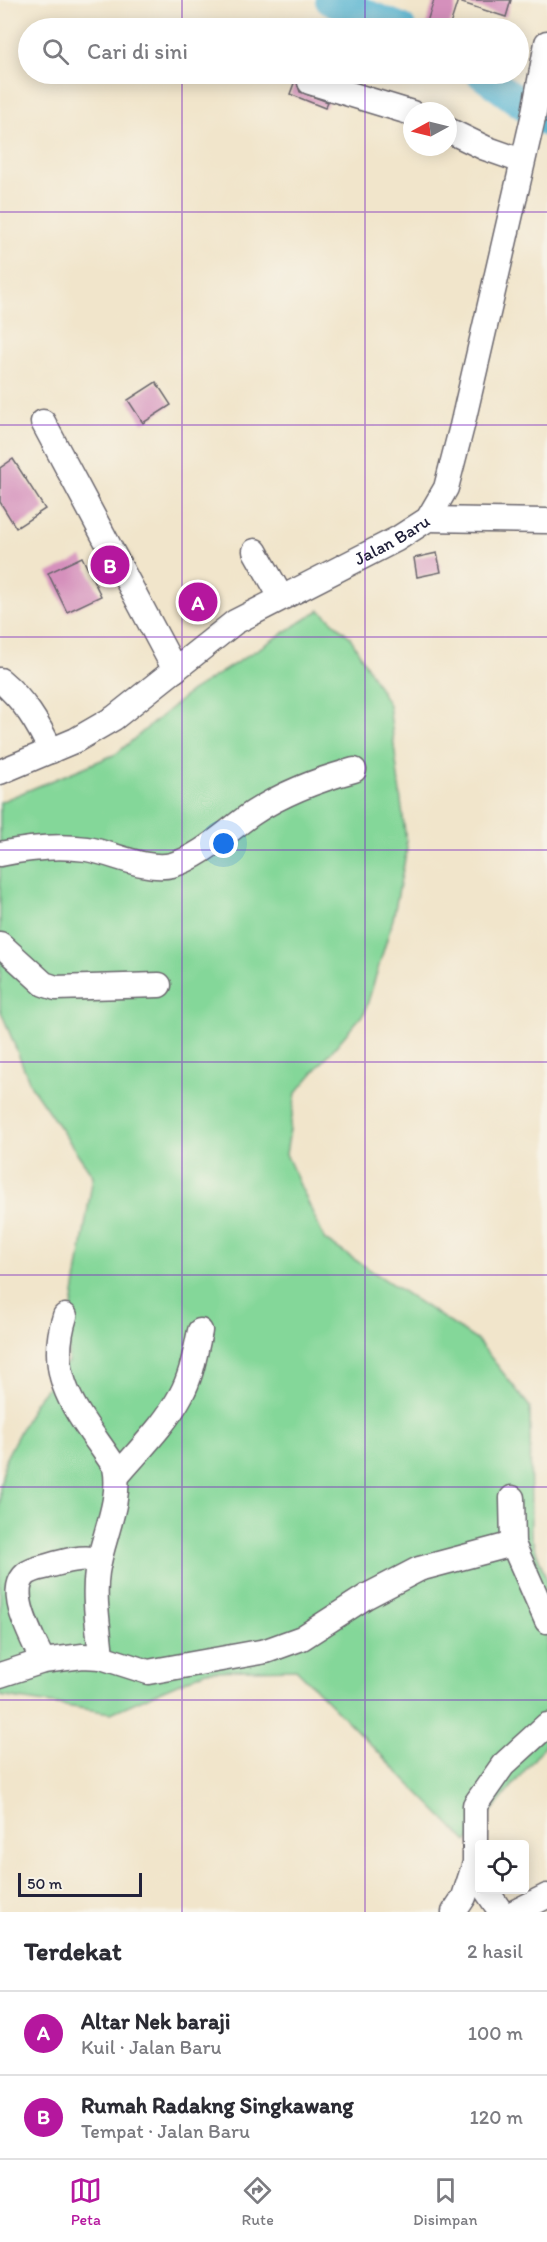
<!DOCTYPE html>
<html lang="id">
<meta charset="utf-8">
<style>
:root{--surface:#fff;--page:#f7f7f7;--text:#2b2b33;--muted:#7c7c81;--line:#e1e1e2;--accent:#b5179e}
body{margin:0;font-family:Itim,sans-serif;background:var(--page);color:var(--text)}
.controls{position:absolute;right:18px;bottom:18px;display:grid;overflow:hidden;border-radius:6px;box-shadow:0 3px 15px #0003}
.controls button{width:54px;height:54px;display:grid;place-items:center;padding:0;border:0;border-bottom:2px solid var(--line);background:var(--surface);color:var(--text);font:30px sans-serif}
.compass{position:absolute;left:403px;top:102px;width:54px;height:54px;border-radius:50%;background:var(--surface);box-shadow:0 3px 15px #0003;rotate:263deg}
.scale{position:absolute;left:18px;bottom:15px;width:124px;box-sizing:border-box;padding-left:6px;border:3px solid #22223b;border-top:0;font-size:16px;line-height:21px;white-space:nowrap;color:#22223b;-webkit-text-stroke:4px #f7f3e8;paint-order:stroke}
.you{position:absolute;left:224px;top:844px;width:21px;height:21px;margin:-15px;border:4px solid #fff;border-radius:50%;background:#1a73e8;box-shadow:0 0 0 9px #1a73e833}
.badge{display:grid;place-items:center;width:39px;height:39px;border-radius:50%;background:var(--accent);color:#fff;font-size:20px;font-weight:700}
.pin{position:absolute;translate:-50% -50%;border:3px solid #fff;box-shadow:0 2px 6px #0006}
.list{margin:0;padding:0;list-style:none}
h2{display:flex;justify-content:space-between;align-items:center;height:78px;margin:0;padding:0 24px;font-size:26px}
h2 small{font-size:20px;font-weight:400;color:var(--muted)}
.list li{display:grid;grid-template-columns:39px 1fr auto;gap:18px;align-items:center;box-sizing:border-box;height:84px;padding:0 24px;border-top:2px solid var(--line)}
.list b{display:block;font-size:22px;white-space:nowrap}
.list p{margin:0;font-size:20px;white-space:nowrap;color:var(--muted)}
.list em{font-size:20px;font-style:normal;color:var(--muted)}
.icon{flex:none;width:33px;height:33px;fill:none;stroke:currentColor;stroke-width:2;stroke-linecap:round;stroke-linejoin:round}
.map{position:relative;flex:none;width:547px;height:1912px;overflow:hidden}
.search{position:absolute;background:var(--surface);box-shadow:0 3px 15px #0003;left:18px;right:18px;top:18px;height:66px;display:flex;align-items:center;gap:15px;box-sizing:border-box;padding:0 21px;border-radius:33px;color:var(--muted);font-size:22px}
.sheet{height:246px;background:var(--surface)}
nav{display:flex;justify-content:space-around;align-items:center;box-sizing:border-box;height:84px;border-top:2px solid var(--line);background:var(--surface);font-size:16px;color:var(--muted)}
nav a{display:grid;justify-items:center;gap:3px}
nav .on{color:var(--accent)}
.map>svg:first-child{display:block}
</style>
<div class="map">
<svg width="547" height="1912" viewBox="0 0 547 1912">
<rect width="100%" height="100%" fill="#f7f3e8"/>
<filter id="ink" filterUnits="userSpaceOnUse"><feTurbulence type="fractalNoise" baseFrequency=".0167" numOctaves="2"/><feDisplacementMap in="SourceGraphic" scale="12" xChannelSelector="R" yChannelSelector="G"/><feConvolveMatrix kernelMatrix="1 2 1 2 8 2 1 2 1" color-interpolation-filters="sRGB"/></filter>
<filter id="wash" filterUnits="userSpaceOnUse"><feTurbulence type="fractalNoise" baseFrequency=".008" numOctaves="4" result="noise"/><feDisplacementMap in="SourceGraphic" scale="24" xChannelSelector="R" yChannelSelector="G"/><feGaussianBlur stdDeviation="1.35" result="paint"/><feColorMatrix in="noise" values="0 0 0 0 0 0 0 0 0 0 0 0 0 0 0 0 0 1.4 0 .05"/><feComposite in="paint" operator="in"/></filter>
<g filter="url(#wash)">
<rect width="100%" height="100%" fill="#f1e5cb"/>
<!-- green -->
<path fill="#84d799" stroke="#537c6a" stroke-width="1.5" d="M 320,610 L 350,637 L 389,705 L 407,849 L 393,919 L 365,1012 L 296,1093 L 286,1154 L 325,1240 L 478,1341 L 530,1407 L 531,1536 L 547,1581 L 547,1743 L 467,1842 L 296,1669 L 207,1671 L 111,1713 L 0,1696 L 0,1486 L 6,1458 L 35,1402 L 68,1362 L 72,1307 L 93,1176 L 31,1086 L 0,1009 L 0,802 L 116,754 L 190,692 Z"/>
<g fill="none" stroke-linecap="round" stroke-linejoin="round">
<!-- river -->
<path stroke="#52b3d1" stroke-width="30" d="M 330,0 L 401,28
M 481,74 L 547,122"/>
</g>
<g id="blocks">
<!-- building -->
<path fill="#d590bc" d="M 434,0 L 458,0 L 449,28 L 425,28 Z
M 462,0 L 511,0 L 506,17 L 462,3 Z
M 331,74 L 362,74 L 359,82 Z
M 296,78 L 300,92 L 328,102 L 325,108 L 290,94 Z
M 156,382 L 171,405 L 143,423 L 128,400 Z
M 13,459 L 45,509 L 16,528 L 0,502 L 0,468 Z
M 437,553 L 441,572 L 417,577 L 414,558 Z
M 82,557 L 101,596 L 67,612 L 48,573 Z"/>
</g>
</g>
<g filter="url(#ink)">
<use href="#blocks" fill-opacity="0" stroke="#6a666d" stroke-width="1.5"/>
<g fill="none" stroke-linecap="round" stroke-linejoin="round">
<!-- minor casing -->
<g stroke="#6a666d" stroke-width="27">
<g id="minor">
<path d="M 310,82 L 412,113"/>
<path d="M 448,130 L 485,148 L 522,161"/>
<path d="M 43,422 L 175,670"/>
<path d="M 428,519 L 547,521"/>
<path d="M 255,551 L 281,597"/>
<path d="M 0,680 C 24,700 38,723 51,751"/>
<path id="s1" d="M 0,772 L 76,740 L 114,718 L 235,622 L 397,539 L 428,519 L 446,488 L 462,426 L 533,118 L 547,43"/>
<path d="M 0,854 C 28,848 58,845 87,849 C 113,853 145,871 172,865 C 201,857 228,830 253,813 C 285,792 317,780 354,770"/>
<path d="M 0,944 L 44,984 L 56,988 L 159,985"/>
<path d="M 65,1316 C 44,1382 81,1415 115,1467 C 122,1501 102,1538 97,1572 C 93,1599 99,1630 101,1657"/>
<path d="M 117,1476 C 139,1450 165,1425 181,1395 C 192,1375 195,1353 200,1331"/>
<path d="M 512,1498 L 513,1544 L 547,1621"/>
<path d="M 43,1661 C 34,1641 5,1592 26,1574 C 32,1569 41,1568 48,1566 C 65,1561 82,1556 99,1560"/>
<path d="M 0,1675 L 43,1661 L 83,1656 L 101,1657 L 148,1672 L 266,1651 L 302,1638 L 367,1596 L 419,1569 L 513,1544"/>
<path d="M 486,1890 L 501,1912"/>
<path d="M 454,1912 L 464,1897 L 475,1863 L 475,1805 L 503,1765 L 547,1725"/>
<path d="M 515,1912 L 547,1896"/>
</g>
</g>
<!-- minor -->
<use href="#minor" stroke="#fff" stroke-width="24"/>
</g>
</g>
<!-- grid -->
<path fill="none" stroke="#7b2cbf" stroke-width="1.5" stroke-opacity="0.55" d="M 182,0 L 182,28M 365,0 L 365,28M 182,74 L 182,1912M 365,74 L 365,1912M 0,212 L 547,212M 0,425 L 547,425M 0,637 L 547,637M 0,850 L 547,850M 0,1062 L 547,1062M 0,1275 L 547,1275M 0,1487 L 547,1487M 0,1700 L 547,1700"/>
<g text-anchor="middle" stroke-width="5" stroke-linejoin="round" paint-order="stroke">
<!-- street labels -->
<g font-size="18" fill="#22223b" stroke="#f7f3e8">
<text dy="6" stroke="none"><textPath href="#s1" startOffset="458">Jalan Baru</textPath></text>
</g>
</g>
</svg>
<div class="controls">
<button><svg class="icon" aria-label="locate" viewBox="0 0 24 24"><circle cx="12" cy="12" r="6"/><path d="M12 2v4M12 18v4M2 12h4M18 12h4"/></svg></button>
</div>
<svg class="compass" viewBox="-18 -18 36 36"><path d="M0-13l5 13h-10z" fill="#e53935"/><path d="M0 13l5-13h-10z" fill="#7c7c81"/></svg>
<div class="scale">50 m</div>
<div class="you"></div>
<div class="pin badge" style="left:198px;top:602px">A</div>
<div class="pin badge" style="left:110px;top:565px">B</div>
<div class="search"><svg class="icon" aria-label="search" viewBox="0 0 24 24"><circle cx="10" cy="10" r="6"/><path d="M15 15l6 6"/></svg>Cari di sini</div>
</div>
<section class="sheet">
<h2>Terdekat<small>2 hasil</small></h2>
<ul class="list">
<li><span class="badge">A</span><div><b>Altar Nek baraji</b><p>Kuil · Jalan Baru</p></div><em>100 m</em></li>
<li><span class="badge">B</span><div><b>Rumah Radakng Singkawang</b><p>Tempat · Jalan Baru</p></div><em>120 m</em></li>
</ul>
</section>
<nav>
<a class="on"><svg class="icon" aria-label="map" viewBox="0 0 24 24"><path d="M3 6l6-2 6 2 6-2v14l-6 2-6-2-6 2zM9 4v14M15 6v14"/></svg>Peta</a>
<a><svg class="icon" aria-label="directions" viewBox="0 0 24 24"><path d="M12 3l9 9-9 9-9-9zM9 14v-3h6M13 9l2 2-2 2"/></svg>Rute</a>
<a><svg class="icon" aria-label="saved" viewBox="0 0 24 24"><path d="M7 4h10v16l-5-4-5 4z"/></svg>Disimpan</a>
</nav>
